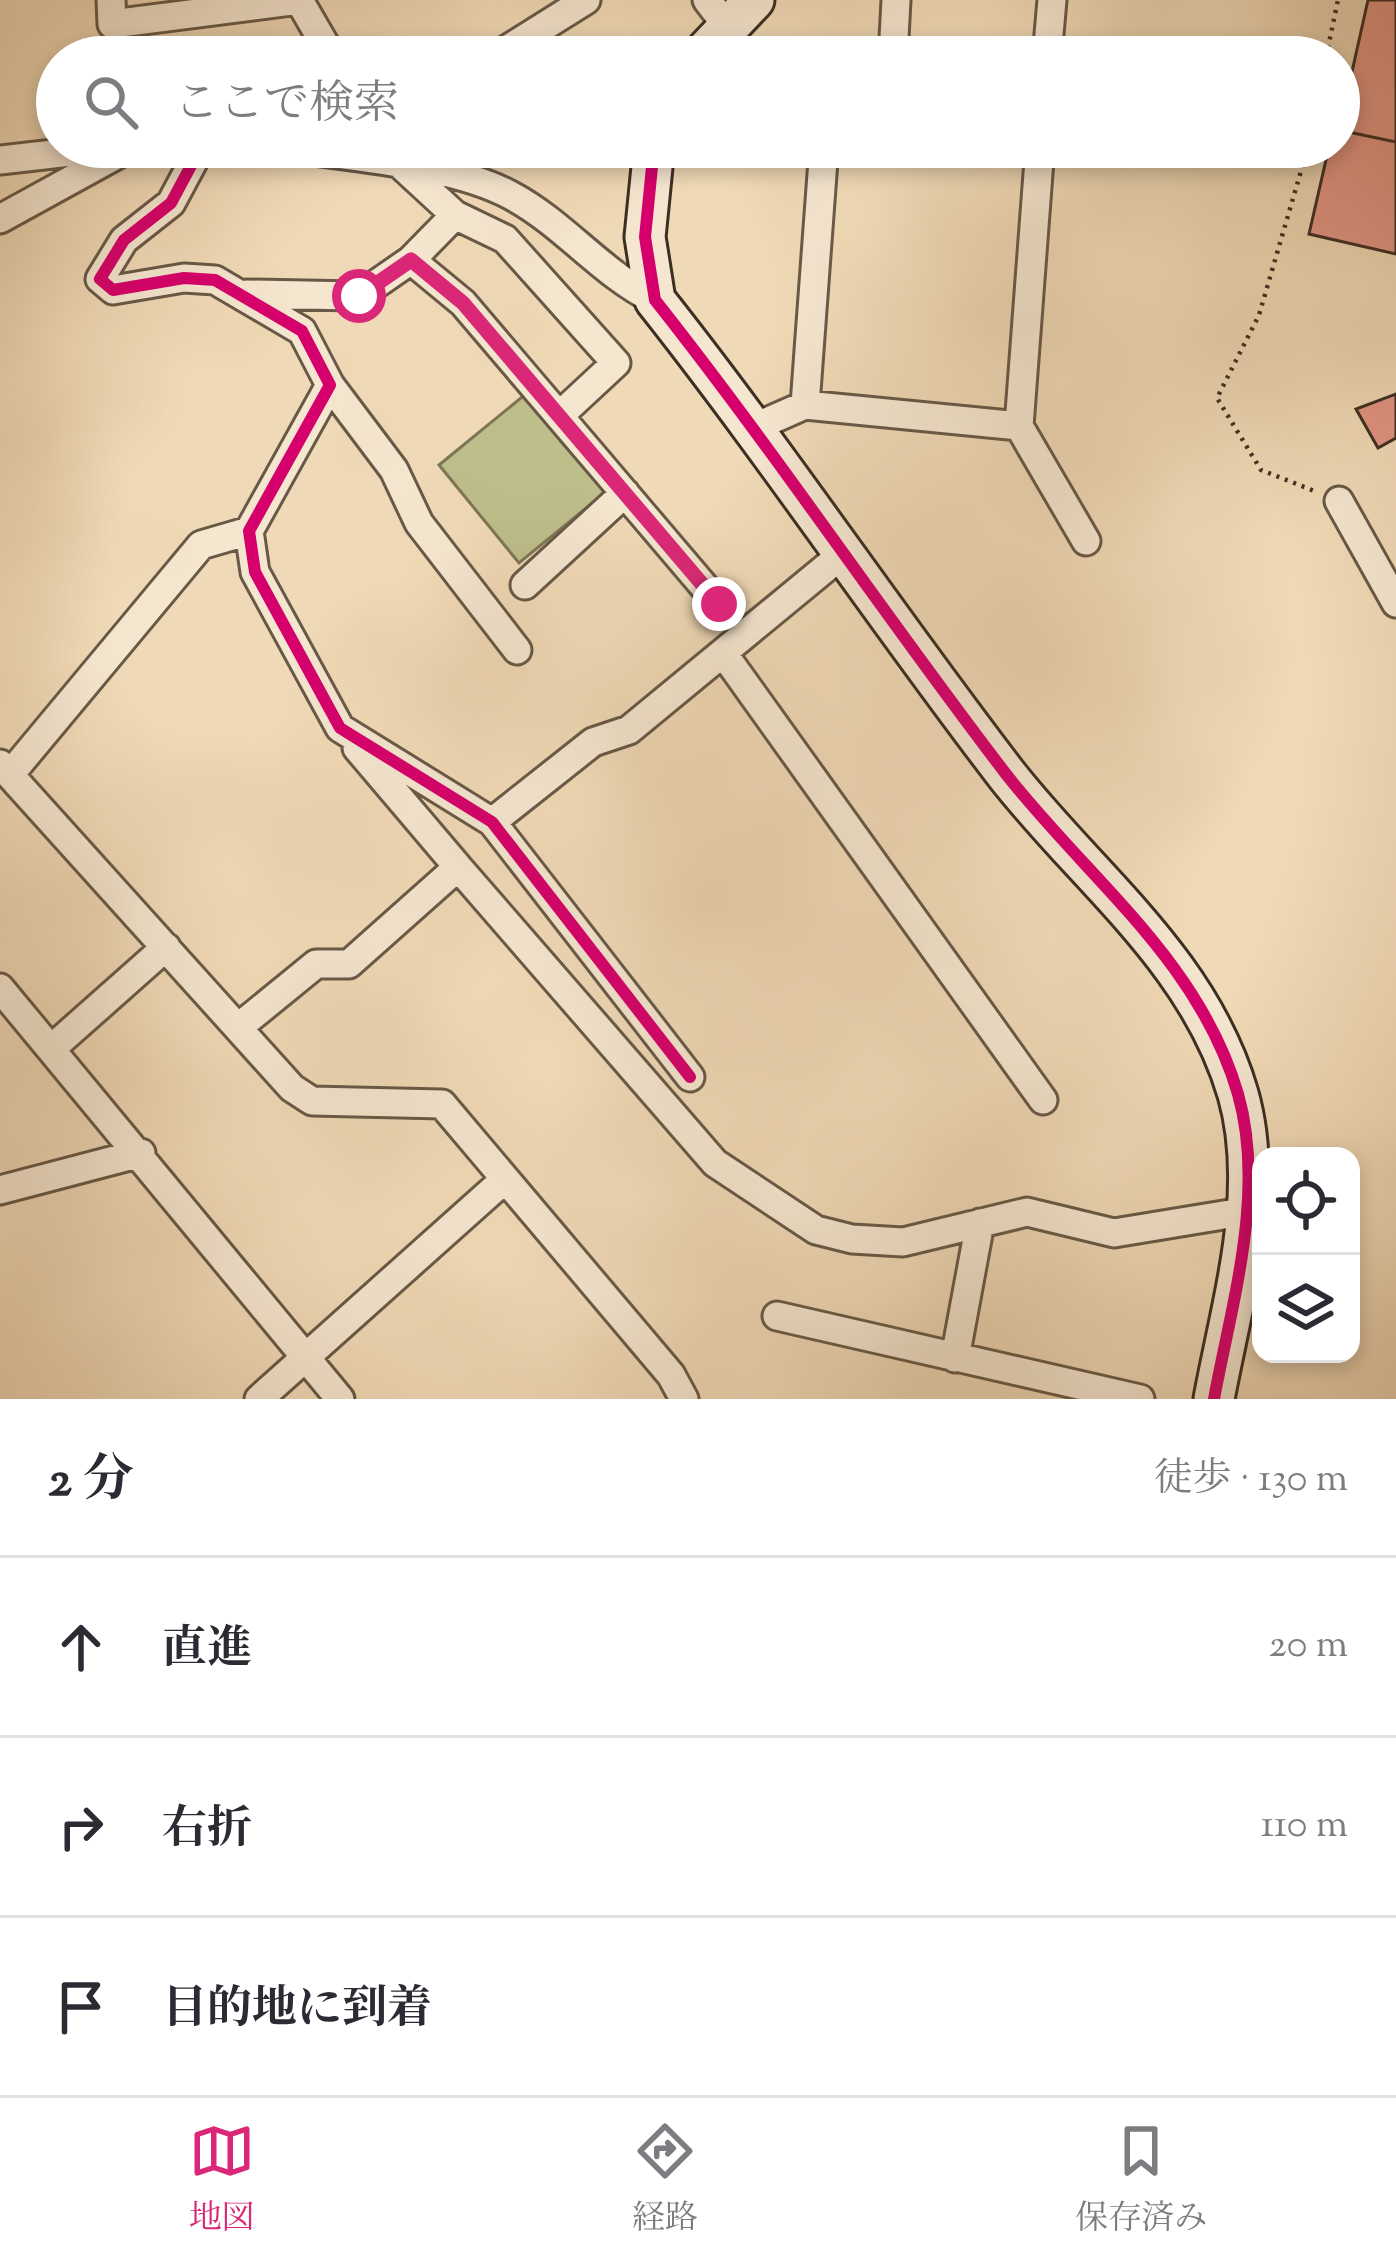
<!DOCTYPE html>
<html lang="ja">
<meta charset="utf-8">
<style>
:root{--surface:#fff;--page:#f2f2f3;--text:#2b2b33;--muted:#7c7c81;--line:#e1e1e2;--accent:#db2777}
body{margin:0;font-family:"Sorts Mill Goudy","Noto Serif JP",serif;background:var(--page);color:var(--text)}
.controls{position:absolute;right:36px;bottom:36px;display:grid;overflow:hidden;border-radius:24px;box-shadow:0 6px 18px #0003}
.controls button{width:108px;height:108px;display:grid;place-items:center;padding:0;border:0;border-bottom:3px solid var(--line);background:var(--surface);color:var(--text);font:60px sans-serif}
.stop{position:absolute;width:36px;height:36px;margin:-27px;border:9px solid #db2777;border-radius:50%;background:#fff}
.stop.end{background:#db2777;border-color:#fff;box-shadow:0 3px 12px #0008}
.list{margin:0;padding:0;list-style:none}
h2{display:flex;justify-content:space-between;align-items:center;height:156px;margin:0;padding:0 48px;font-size:51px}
h2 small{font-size:39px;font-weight:400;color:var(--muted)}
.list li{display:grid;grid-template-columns:78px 1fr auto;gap:36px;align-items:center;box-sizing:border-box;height:180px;padding:0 48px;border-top:3px solid var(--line)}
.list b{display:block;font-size:45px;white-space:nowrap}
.list em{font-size:39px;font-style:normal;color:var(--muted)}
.icon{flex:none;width:66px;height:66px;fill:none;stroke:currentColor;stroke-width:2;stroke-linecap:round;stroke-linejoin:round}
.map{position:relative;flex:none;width:1396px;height:1399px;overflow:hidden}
.search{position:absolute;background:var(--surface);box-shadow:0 6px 18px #0003;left:36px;right:36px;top:36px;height:132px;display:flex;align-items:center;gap:30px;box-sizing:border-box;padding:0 42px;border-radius:66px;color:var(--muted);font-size:45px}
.sheet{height:696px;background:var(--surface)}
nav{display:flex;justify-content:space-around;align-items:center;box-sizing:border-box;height:168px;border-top:3px solid var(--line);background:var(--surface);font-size:33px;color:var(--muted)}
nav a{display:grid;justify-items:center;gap:6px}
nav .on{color:var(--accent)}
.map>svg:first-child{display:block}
</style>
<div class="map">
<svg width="1396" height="1399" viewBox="0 0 1396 1399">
<rect width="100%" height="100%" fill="#f0d9b6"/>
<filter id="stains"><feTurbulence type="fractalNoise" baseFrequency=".00167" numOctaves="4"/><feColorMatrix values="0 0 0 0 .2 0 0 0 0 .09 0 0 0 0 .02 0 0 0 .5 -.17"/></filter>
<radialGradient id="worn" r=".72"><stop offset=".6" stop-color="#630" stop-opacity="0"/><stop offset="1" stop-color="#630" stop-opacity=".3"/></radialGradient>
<!-- green -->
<path fill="#bebe8b" stroke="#7c7656" stroke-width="3" d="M 527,393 L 607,491 L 519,563 L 439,465 Z"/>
<!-- building -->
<path fill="#e29584" stroke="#3b2e22" stroke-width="3" d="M 1368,0 L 1396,0 L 1396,142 L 1339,130 Z
M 1339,130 L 1396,142 L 1396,254 L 1309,234 L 1329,147 L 1339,147 Z
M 1396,394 L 1396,438 L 1378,448 L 1356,409 Z"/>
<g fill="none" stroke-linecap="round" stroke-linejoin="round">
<!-- street casing -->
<g stroke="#685947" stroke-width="33">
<path id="street" d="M 111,0 L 112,24 L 299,0
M 299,0 L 332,57
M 707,0 L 727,26
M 495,57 L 586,0
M 893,57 L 896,0
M 1047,57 L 1052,0
M 201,147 L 171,203 L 124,240 L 100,279 L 113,290 L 184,278 L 215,280 L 302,331 L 330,385 L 249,531 L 255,572 L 340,728 L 492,822 L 690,1077
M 284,147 C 351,157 454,164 512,196 C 564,224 602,274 655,300
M 0,160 L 114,147
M 403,167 L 455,215 L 411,260 L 463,303 L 719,604
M 455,215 L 505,239 L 616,363 L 559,416
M 0,219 L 131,147
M 247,294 L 359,296 L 411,260
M 330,385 L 394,470 L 419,523 L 517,650
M 805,405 L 824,147
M 1019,426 L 1086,541
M 753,428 L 805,405 L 1019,426 L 1040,147
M 1339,501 L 1396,603
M 525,585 L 625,493
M 723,653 L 1043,1100
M 0,764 L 292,1088 L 312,1101 L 442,1104 L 671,1375 L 684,1399
M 12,772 L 201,545 L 249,531
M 492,822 L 593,742 L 629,730 L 845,552
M 458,867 L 715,1163 L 816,1230 L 852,1239 L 903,1242 L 1027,1212 L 1114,1233 L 1248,1211
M 0,988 L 340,1399
M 240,1026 L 316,964 L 349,964 L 458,867 L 357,748
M 51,1049 L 166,947
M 0,1190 L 141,1153
M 777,1316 L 1140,1399
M 955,1358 L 980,1223
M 259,1399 L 504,1180"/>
</g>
<!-- secondary casing -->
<g stroke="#3b2e22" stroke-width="45">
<path id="secondary" d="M 700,57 L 754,0
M 654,147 L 645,237 L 655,300 C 777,454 886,618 1006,774 C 1088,879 1199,960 1238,1094 C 1266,1192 1232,1302 1214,1399"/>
</g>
<!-- path -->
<path stroke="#3b2e22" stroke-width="4.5" stroke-dasharray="3 6" stroke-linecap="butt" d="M 1326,57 L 1338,0
M 1308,147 L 1259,315 L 1217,398 L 1261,470 L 1317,492"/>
<!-- street -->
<use href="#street" stroke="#f5e6d0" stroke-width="27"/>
<!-- secondary -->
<use href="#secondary" stroke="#f5e6d0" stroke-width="39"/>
<!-- cycleway casing -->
<g stroke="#f5e6d0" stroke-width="20">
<path id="cycleway" d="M 201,147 L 171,203 L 124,240 L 100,279 L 113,290 L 184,278 L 215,280 L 302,331 L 330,385 L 249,531 L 255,572 L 340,728 L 492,822 L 690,1077
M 654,147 L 645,237 L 655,300 C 777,454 886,618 1006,774 C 1088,879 1199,960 1238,1094 C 1266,1192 1232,1302 1214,1399"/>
</g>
<!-- cycleway -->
<use href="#cycleway" stroke="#d6006c" stroke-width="12"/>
</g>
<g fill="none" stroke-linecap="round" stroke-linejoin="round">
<!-- route -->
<path stroke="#db2777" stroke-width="15" d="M 359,296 L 411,260 L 463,303 L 719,604"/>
</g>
<rect width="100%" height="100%" filter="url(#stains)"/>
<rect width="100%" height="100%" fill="url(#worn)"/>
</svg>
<div class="controls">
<button><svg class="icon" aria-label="locate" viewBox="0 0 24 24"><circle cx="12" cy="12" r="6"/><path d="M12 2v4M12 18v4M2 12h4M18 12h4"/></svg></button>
<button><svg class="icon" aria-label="layers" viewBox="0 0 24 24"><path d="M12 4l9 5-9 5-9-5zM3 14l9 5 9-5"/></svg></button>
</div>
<div class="stop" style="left:359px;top:296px"></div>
<div class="stop end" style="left:719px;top:604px"></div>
<div class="search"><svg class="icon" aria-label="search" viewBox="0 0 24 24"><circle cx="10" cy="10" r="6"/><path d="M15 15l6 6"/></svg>ここで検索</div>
</div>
<section class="sheet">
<h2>2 分<small>徒歩 · 130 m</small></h2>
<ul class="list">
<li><svg class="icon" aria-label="ahead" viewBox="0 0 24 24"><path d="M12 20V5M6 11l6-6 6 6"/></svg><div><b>直進</b></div><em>20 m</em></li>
<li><svg class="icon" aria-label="right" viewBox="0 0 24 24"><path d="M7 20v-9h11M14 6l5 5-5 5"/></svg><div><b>右折</b></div><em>110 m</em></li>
<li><svg class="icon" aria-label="arrive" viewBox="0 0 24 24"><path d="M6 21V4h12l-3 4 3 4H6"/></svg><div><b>目的地に到着</b></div></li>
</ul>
</section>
<nav>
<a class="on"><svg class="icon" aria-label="map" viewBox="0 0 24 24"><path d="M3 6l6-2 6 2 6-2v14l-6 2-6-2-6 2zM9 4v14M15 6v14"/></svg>地図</a>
<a><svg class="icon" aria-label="directions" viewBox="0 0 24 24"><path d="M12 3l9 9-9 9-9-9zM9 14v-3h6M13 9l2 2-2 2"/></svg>経路</a>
<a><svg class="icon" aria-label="saved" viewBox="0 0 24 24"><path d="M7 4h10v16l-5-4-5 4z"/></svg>保存済み</a>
</nav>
